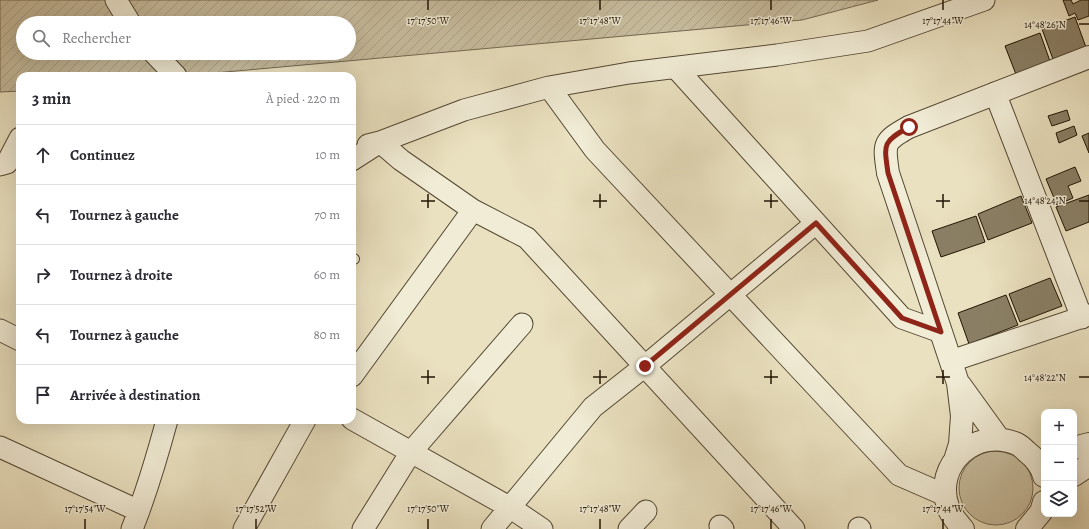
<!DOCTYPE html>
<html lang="fr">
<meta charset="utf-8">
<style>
:root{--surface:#fff;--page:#f7f7f7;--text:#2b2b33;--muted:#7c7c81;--line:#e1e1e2}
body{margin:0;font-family:Alegreya,serif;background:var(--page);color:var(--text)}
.controls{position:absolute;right:12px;bottom:12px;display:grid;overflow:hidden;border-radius:8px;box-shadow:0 4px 16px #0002}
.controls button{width:36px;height:36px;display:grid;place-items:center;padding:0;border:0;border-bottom:1px solid var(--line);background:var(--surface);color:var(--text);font:20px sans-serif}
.stop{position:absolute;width:12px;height:12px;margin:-9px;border:3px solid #8f2418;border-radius:50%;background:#fff}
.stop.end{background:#8f2418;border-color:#fff;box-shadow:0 1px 4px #0008}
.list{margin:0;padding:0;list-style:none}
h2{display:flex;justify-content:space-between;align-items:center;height:52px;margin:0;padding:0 16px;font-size:17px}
h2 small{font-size:13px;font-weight:400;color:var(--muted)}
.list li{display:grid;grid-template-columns:26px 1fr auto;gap:12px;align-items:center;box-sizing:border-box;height:60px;padding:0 16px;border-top:1px solid var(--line)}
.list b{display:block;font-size:15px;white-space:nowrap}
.list em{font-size:13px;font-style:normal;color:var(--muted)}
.icon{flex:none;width:22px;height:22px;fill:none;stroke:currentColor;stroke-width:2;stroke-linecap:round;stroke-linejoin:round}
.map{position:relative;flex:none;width:1089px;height:529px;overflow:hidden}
.search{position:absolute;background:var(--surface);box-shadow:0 4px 16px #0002;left:16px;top:16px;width:340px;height:44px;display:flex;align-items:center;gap:10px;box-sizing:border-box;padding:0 14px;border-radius:22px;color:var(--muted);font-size:15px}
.panel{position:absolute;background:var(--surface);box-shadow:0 4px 16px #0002;left:16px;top:72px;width:340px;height:352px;border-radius:12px}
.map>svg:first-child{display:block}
</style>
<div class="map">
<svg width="1089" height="529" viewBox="0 0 1089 529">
<defs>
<pattern id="garden-furrows" width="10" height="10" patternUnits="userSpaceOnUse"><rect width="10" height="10" fill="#c8bea0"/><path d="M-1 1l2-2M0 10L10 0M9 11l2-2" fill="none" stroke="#aca288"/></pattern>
</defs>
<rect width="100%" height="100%" fill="#eae1c0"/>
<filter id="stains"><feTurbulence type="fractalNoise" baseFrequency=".005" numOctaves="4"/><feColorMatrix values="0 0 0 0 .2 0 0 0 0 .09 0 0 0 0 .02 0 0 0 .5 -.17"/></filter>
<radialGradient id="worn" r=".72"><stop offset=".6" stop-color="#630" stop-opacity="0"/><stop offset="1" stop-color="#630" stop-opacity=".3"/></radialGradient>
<!-- grass -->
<path fill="#c8bea0" stroke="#746952" d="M959 488a37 37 0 1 1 74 0a37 37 0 1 1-74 0Z"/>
<!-- garden -->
<path fill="url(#garden-furrows)" stroke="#746952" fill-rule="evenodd" d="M 0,0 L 878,0 L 802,20 L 181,76 L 20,76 L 20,91 L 0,92 ZM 23,23 L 349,23 L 349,53 L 23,53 Z"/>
<!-- building -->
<path fill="#8a7f65" stroke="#211403" d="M 1063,0 L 1071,0 L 1073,4 L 1081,0 L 1089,0 L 1089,16 L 1078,20 L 1075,13 L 1069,16 Z
M 1075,17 L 1087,50 L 1054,62 L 1042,29 Z
M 1040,33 L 1051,64 L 1017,77 L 1005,46 Z
M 1067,110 L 1070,120 L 1052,126 L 1048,116 Z
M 1074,126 L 1077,135 L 1059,143 L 1056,133 Z
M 1089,133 L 1089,153 L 1082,136 Z
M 1075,167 L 1081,181 L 1068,186 L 1073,198 L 1057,205 L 1046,179 Z
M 1089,195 L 1089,222 L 1066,231 L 1056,207 Z
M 1021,196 L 1032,223 L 988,240 L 978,214 Z
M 976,216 L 985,242 L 941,257 L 932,231 Z
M 1050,278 L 1062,306 L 1020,322 L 1009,294 Z
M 1006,295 L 1018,325 L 969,344 L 958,313 Z"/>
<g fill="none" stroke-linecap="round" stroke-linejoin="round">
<!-- service casing -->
<g stroke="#534732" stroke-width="12">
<path id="service" d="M 352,258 L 354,259"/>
</g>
<!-- minor casing -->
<g stroke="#534732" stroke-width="23">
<path id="minor" d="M 116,0 L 130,23
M 154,53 L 176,76
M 676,68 L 902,318 L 941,332
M 549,87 L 595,150 L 899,475 L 945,495
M 995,93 L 1082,318
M 368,145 L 380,142 L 401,160 L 473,210 L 527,238 L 794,529
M 352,160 L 380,142 L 464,110 L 549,87 L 629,73 L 777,55 L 868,41 L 984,0
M 0,165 L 7,163 L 20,138
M 0,330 L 20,340
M 951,361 L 1089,315
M 352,376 L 473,210
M 352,419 L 511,508 L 542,529
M 0,447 L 139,511
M 720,526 L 723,529
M 859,528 L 860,529
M 132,529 C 146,494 157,457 167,420
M 244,529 L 305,420
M 363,529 L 411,452 L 522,324
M 492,529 L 593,407 L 645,366 L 816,223
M 629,529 L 646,511"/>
</g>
<!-- tertiary casing -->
<g stroke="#534732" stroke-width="24">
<path id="tertiary" d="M 960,385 L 999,439
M 1074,448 L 1089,444
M 955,460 L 960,444 L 962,416 L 958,383 L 888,173 C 884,144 882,142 909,127 L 1089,57
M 1074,475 L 1089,465
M 963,529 C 957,522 951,516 948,507 C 933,464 977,426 1017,444 C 1021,446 1024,449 1027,452 C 1034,457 1042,467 1044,476
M 1027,529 L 1041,512 L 1044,502"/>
</g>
<!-- service -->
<use href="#service" stroke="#f1ecd6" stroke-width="10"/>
<!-- minor -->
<use href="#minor" stroke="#f1ecd6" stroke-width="21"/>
<!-- tertiary -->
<use href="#tertiary" stroke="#f1ecd6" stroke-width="22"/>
</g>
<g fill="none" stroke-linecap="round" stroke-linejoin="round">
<!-- route -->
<path stroke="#8f2418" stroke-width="5" d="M 645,366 L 816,223 L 902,318 L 941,332 L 888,173 C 884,144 882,142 909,127"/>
</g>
<!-- ticks -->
<path fill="none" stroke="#211403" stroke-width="1.5" d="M 428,0 L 428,10M 600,0 L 600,10M 771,0 L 771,10M 943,0 L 943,10M 1079,24 L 1089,24M 428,194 L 428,208M 600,194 L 600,208M 771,194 L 771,208M 943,194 L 943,208M 421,201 L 435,201M 593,201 L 607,201M 764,201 L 778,201M 936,201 L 950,201M 1079,201 L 1089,201M 428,370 L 428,384M 600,370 L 600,384M 771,370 L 771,384M 943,370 L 943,384M 421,377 L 435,377M 593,377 L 607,377M 764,377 L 778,377M 936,377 L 950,377M 1079,377 L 1089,377M 85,519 L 85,529M 256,519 L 256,529M 428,519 L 428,529M 600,519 L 600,529M 771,519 L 771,529M 943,519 L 943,529"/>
<g font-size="10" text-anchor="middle" fill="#211403" stroke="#f1ecd6" stroke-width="3" stroke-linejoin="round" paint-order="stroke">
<text x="428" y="24">17°17'50"W</text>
<text x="600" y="24">17°17'48"W</text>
<text x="771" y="24">17°17'46"W</text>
<text x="943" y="24">17°17'44"W</text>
<text x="1045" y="28">14°48'26"N</text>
<text x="1045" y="204">14°48'24"N</text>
<text x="1045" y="381">14°48'22"N</text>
<text x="85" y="512">17°17'54"W</text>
<text x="256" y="512">17°17'52"W</text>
<text x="428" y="512">17°17'50"W</text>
<text x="600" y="512">17°17'48"W</text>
<text x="771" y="512">17°17'46"W</text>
<text x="943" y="512">17°17'44"W</text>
</g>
<rect width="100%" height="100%" filter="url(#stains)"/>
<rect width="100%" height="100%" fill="url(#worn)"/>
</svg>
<div class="controls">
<button>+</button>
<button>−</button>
<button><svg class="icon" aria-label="layers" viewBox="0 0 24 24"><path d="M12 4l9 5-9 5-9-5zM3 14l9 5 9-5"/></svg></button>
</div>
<div class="stop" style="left:909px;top:127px"></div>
<div class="stop end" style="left:645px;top:366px"></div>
<div class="search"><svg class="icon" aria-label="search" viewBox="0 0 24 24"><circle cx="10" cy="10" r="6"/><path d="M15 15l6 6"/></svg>Rechercher</div>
<section class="panel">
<h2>3 min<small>À pied · 220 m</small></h2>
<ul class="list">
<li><svg class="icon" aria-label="ahead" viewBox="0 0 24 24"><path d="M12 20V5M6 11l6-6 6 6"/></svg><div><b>Continuez</b></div><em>10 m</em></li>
<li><svg class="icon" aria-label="left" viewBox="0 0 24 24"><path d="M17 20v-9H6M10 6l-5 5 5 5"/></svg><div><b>Tournez à gauche</b></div><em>70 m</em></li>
<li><svg class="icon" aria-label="right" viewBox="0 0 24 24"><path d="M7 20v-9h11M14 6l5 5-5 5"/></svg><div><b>Tournez à droite</b></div><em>60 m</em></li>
<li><svg class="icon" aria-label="left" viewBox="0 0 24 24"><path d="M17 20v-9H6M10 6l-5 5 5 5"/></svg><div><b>Tournez à gauche</b></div><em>80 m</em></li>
<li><svg class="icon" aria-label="arrive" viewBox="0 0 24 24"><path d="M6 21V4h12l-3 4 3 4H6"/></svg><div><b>Arrivée à destination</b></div></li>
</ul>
</section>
</div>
